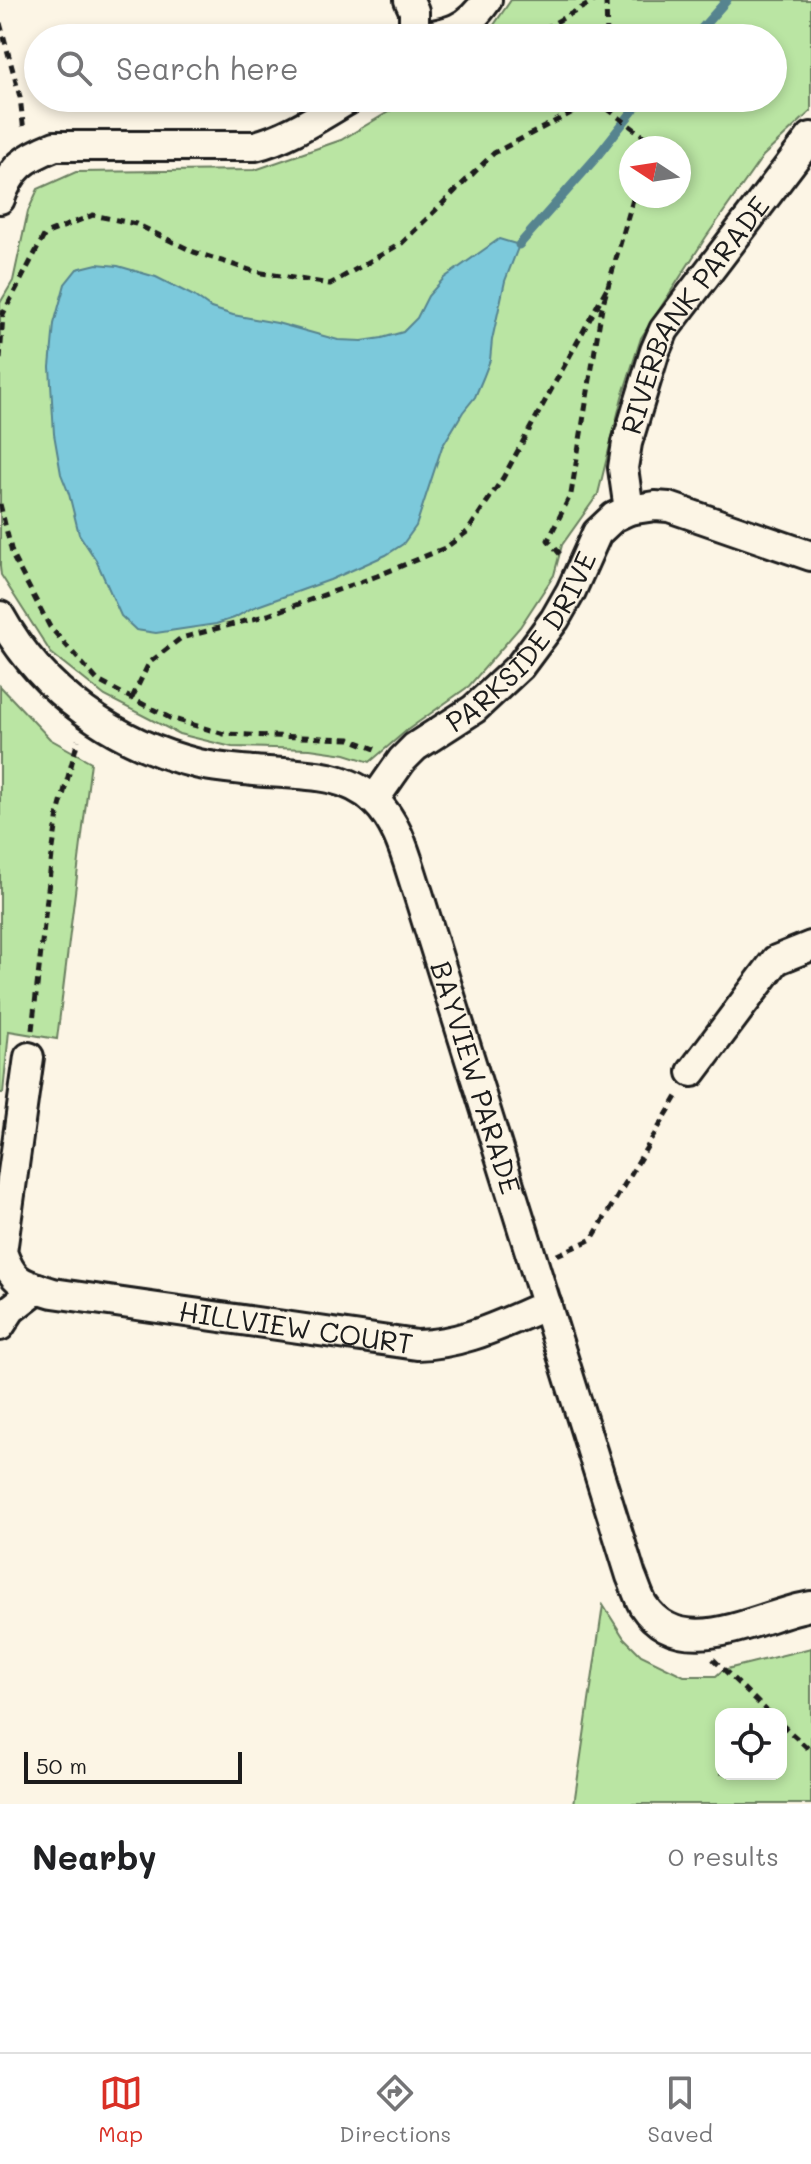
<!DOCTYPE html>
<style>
:root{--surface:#fff;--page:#f6f6f6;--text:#202124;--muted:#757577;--line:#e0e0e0;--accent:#d93025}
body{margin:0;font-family:Mali,sans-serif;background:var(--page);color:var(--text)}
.controls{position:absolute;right:24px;bottom:24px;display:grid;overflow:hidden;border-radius:16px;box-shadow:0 4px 12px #0003}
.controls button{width:72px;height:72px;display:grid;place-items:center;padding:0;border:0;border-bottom:2px solid var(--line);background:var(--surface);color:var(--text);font:40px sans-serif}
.compass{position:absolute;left:619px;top:136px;width:72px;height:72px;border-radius:50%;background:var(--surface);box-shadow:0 4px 12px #0003;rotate:282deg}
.scale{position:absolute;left:24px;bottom:20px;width:218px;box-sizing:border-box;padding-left:8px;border:4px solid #1c1c1c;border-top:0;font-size:22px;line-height:28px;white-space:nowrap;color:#1c1c1c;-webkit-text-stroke:6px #fcf5e5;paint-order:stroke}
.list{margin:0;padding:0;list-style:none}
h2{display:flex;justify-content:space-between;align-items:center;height:104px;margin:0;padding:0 32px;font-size:34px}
h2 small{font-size:26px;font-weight:400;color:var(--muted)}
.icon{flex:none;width:44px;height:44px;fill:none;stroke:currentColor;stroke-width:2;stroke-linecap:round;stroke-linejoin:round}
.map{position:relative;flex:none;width:811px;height:1804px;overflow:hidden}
.search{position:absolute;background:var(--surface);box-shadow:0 4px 12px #0003;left:24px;right:24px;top:24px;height:88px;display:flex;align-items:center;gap:20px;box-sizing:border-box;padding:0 28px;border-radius:44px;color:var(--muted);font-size:30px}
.sheet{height:248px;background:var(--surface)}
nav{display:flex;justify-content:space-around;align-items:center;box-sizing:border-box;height:112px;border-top:2px solid var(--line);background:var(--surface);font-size:22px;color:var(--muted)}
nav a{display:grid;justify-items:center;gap:4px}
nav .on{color:var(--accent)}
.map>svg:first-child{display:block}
</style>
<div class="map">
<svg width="811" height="1804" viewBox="0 0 811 1804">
<rect width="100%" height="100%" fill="#fcf5e5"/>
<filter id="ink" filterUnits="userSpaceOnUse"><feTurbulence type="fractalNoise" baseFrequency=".0125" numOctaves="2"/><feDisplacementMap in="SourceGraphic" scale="16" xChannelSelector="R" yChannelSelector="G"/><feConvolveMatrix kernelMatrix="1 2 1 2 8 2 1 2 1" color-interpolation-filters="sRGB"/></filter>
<g filter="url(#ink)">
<!-- green -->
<path fill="#bae5a3" stroke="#6b8060" stroke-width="2" fill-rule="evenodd" d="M 511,0 L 811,0 L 811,111 L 763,156 L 706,237 L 641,338 L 622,397 L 598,494 L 562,545 L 554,575 L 520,627 L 469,686 L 406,731 L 370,762 L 345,754 L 310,749 L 232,747 L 179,734 L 105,696 L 51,653 L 1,575 L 0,567 L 0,303 L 13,281 L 28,211 L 38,189 L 76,172 L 255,170 L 341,140 L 395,108 L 404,98 L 773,98 L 773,38 L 485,38 ZM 631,148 L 679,148 L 679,196 L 631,196 Z
M 0,686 L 50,739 L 91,762 L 57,1039 L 9,1031 L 3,1093 L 0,1093 Z
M 603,1605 L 624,1638 L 641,1655 L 684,1676 L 716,1676 L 723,1670 L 811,1648 L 811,1804 L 574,1804 ZM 781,1714 L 781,1774 L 721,1774 L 721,1714 Z"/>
<!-- water -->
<path fill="#7cc9db" stroke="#56848f" stroke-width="2" d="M 499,239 L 519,245 L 505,281 L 492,340 L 490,360 L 483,378 L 475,397 L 463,412 L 442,447 L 416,526 L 403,544 L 386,555 L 330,580 L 252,608 L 234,618 L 216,624 L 156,633 L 136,630 L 121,616 L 96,560 L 79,534 L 69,494 L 61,474 L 54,434 L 50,367 L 54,324 L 65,284 L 77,269 L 97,264 L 118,266 L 156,277 L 194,296 L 211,308 L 233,315 L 277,323 L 338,340 L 362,341 L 382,338 L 403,332 L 417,318 L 428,296 L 444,278 Z"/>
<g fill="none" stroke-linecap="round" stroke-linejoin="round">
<!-- stream -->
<path stroke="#56848f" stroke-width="9" d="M 693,38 L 727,0
M 519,245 L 594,160 L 643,98"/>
<!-- minor casing -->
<g stroke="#1c1c1c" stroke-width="34">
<g id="minor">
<path d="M 409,0 L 414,11 L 414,38 C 449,33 466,31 487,0"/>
<path d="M 0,199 C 11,167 25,158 55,146 L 255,146 C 290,137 320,116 351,98"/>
<path id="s1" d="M 629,510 L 623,468 L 627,443 L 655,351 L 664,330 L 811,137"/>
<path id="s2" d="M 0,616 C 42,692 116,744 199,764 C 217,768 236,769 254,771 C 295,775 342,770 375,801 C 400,825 407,861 418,893 L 631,1576 C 635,1585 638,1596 643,1605 C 682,1665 760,1614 811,1606"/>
<path id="s3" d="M 374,800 L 402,760 L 415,747 L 474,709 L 520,666 L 555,619 L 571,591 L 597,533 L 614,517 L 629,510 L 655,506 L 669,507 L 811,556"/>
<path id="s4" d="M 29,1057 L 2,1252 C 14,1285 23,1283 53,1293 L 417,1345 C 465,1344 503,1323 547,1305"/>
<path d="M 692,1072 L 776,960 L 811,946"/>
<path d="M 0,1326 L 11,1309 L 38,1288"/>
</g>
</g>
<!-- path -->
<path stroke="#1c1c1c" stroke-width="5" stroke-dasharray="8 6" stroke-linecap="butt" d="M 606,0 L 607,38
M 0,23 L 20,97 L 24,132
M 495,32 L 508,38
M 517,38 L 547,27 L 596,0
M 596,100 L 650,141 L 648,148
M 0,312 L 3,314 L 45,234 L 93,215 L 136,224 L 194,252 L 256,272 L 330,284 L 402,243 L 494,153 L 596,100
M 0,359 L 3,314
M 0,504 L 13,557 L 50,627 L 98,681 L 170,718 L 224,734 L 350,739 L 375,749
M 560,554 L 548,540 L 571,494 L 602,307 L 634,196
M 132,698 L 149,663 L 181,638 L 268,615 L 377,576 L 445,548 L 467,532 L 503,478 L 609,284
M 32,1030 L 52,855 L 58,814 L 78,740
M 557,1255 L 592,1239 L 678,1095
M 713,1659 L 770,1714
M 781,1724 L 811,1751"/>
<!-- minor -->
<use href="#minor" stroke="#fcf5e5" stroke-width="28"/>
</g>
</g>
<g text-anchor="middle" stroke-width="6" stroke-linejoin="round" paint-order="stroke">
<!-- street labels -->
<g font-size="28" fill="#1c1c1c" stroke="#fcf5e5">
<text dy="10" stroke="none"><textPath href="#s1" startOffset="214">RIVERBANK PARADE</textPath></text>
<text dy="10" stroke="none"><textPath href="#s3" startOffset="220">PARKSIDE DRIVE</textPath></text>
<text dy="10" stroke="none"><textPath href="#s2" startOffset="734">BAYVIEW PARADE</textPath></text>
<text dy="10" stroke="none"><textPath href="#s4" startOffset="512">HILLVIEW COURT</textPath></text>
</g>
</g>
</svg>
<div class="controls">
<button><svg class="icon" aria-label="locate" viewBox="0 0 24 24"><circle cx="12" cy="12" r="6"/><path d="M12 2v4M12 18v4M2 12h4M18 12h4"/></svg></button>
</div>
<svg class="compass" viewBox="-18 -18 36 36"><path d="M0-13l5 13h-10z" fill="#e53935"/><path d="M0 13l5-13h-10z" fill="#757577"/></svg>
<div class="scale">50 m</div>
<div class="search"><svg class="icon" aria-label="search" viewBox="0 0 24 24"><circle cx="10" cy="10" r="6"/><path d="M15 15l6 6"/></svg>Search here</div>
</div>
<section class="sheet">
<h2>Nearby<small>0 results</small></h2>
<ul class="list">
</ul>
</section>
<nav>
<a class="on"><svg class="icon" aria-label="map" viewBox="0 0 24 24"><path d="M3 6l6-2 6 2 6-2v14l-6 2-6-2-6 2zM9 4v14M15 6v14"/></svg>Map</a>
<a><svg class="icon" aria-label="directions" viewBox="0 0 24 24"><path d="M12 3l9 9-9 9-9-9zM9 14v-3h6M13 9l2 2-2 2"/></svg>Directions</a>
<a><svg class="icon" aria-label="saved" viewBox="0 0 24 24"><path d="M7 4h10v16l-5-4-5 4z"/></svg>Saved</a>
</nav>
